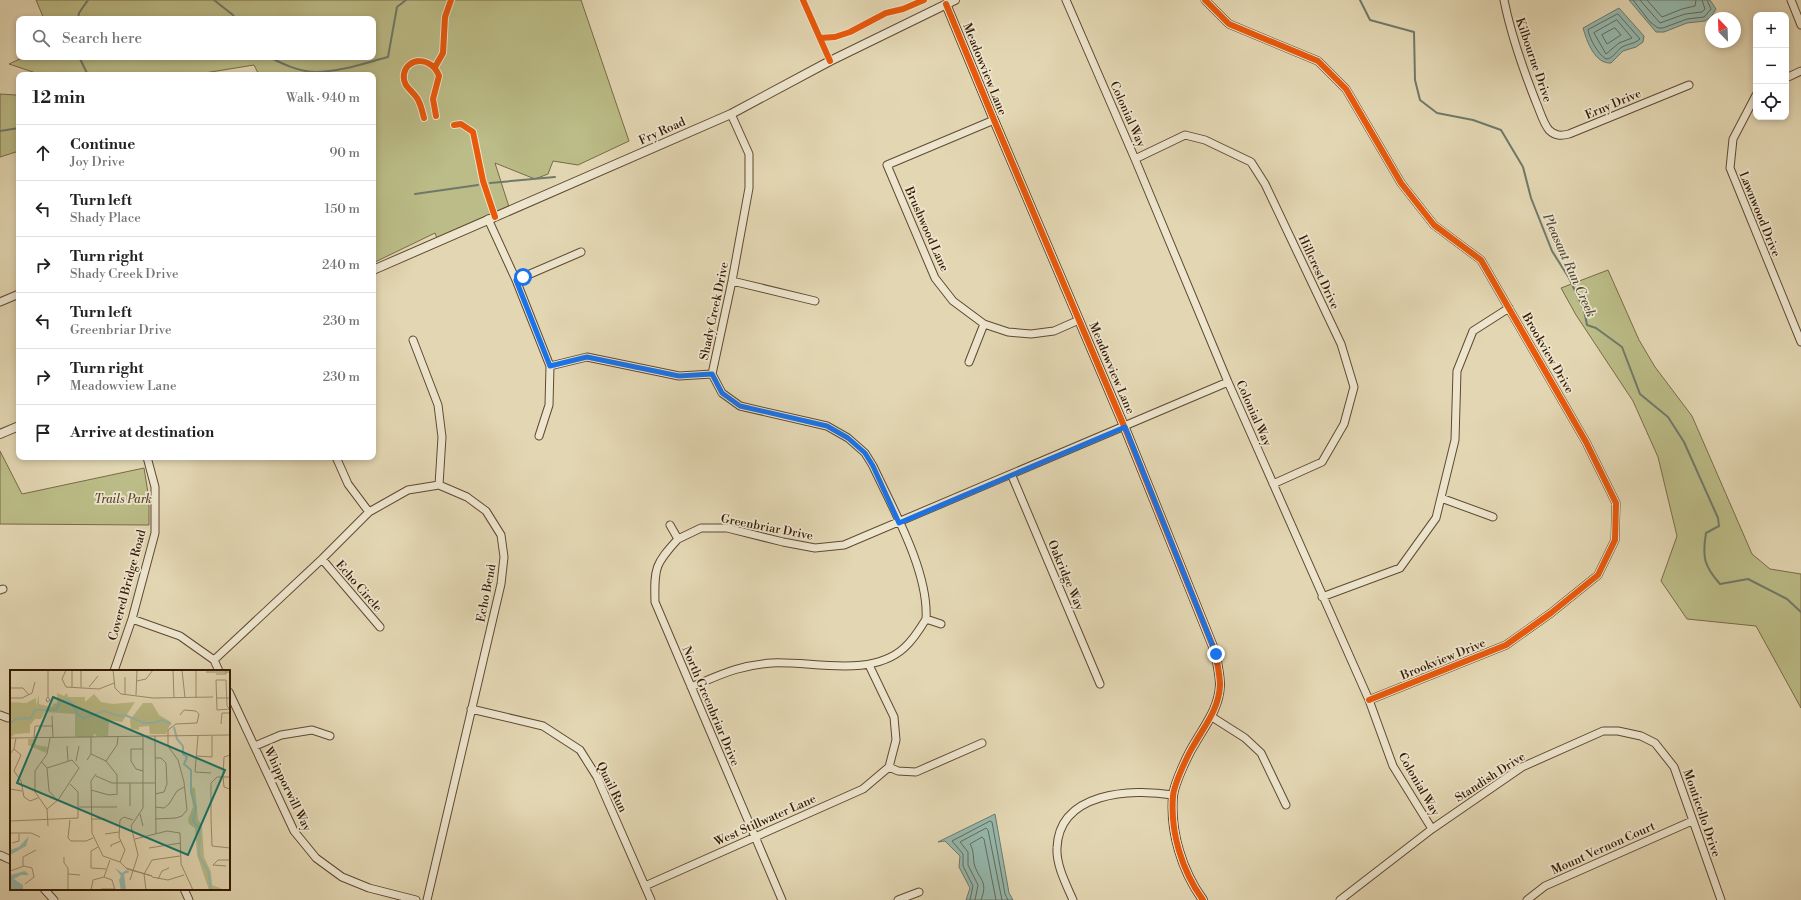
<!DOCTYPE html>
<meta charset="utf-8">
<style>
:root{--surface:#fff;--page:#f6f6f6;--text:#202124;--muted:#757577;--line:#e0e0e0}
body{margin:0;font-family:"Libre Bodoni",serif;background:var(--page);color:var(--text)}
.controls{position:absolute;right:12px;top:12px;display:grid;overflow:hidden;border-radius:8px;box-shadow:0 2px 6px #0003}
.controls button{width:36px;height:36px;display:grid;place-items:center;padding:0;border:0;border-bottom:1px solid var(--line);background:var(--surface);color:var(--text);font:20px sans-serif}
.compass{position:absolute;left:1705px;top:12px;width:36px;height:36px;border-radius:50%;background:var(--surface);box-shadow:0 2px 6px #0003;rotate:337deg}
.stop{position:absolute;width:12px;height:12px;margin:-9px;border:3px solid #1a73e8;border-radius:50%;background:#fff}
.stop.end{background:#1a73e8;border-color:#fff;box-shadow:0 1px 4px #0008}
.list{margin:0;padding:0;list-style:none}
h2{display:flex;justify-content:space-between;align-items:center;height:52px;margin:0;padding:0 16px;font-size:17px}
h2 small{font-size:13px;font-weight:400;color:var(--muted)}
.list li{display:grid;grid-template-columns:26px 1fr auto;gap:12px;align-items:center;box-sizing:border-box;height:56px;padding:0 16px;border-top:1px solid var(--line)}
.list b{display:block;font-size:15px;white-space:nowrap}
.list p{margin:0;font-size:13px;white-space:nowrap;color:var(--muted)}
.list em{font-size:13px;font-style:normal;color:var(--muted)}
.icon{flex:none;width:22px;height:22px;fill:none;stroke:currentColor;stroke-width:2;stroke-linecap:round;stroke-linejoin:round}
.map{position:relative;flex:none;width:1801px;height:900px;overflow:hidden}
.search{position:absolute;background:var(--surface);box-shadow:0 2px 6px #0003;left:16px;top:16px;width:360px;height:44px;display:flex;align-items:center;gap:10px;box-sizing:border-box;padding:0 14px;border-radius:8px;color:var(--muted);font-size:15px}
.panel{position:absolute;background:var(--surface);box-shadow:0 2px 6px #0003;left:16px;top:72px;width:360px;height:388px;border-radius:8px}
.map>svg:first-child{display:block}
</style>
<div class="map">
<svg width="1801" height="900" viewBox="0 0 1801 900">
<rect width="100%" height="100%" fill="#e3d7b3"/>
<filter id="stains"><feTurbulence type="fractalNoise" baseFrequency=".005" numOctaves="4"/><feColorMatrix values="0 0 0 0 .2 0 0 0 0 .09 0 0 0 0 .02 0 0 0 .5 -.17"/></filter>
<radialGradient id="worn" r=".72"><stop offset=".6" stop-color="#630" stop-opacity="0"/><stop offset="1" stop-color="#630" stop-opacity=".3"/></radialGradient>
<!-- green -->
<path fill="#bbbc87" stroke="#786b46" d="M 36,0 L 581,0 L 629,141 L 578,165 L 553,161 L 548,174 L 535,179 L 495,163 L 510,210 L 438,241 L 435,233 L 373,263 L 373,75 L 259,75 L 254,65 L 192,75 L 35,75 L 36,73 L 9,64 L 24,57 L 373,57 L 373,19 L 44,19 Z
M 19,92 L 19,151 L 0,157 L 0,94 L 16,95 Z
M 1608,270 L 1639,340 L 1655,367 L 1692,416 L 1752,554 L 1770,569 L 1801,574 L 1801,708 L 1756,626 L 1687,619 L 1661,581 L 1677,536 L 1658,457 L 1633,401 L 1576,315 L 1561,288 Z
M 0,451 L 22,494 L 144,468 L 149,499 L 149,525 L 0,524 Z"/>
<!-- water -->
<path fill="#95b9af" stroke="#6f796b" d="M 1629,0 L 1710,0 L 1716,9 L 1711,17 L 1705,21 L 1687,23 L 1664,32 L 1656,32 Z
M 1619,8 L 1644,36 L 1643,42 L 1636,47 L 1623,51 L 1611,63 C 1595,64 1587,42 1583,28 Z
M 995,814 L 1009,893 L 1013,900 L 966,900 L 970,888 L 959,867 L 960,856 L 945,841 L 938,842 Z"/>
<g fill="none" stroke-linecap="round" stroke-linejoin="round">
<!-- shore -->
<path stroke="#656a5a" stroke-width="1" d="M 1633,0 L 1650,22 L 1658,28 L 1663,28 L 1687,19 L 1704,17 L 1711,9 L 1707,0
M 1640,0 L 1660,23 L 1685,14 L 1702,12 L 1705,9 L 1702,0
M 1647,0 L 1662,17 L 1682,9 L 1695,6 L 1696,0
M 1618,14 L 1640,39 C 1634,44 1628,44 1622,47 C 1616,51 1613,59 1606,59 C 1598,54 1590,40 1588,30 Z
M 1617,20 L 1632,38 L 1619,43 L 1606,54 L 1594,33 Z
M 1615,28 L 1621,35 L 1607,44 L 1602,35 Z
M 970,900 L 973,886 L 963,866 L 963,854 L 952,841 L 990,821 L 992,822 L 1005,894 L 1008,900
M 975,900 L 978,885 L 968,865 L 968,852 L 960,842 L 986,828 L 988,830 L 1002,900
M 981,900 C 989,880 978,880 974,863 C 973,856 974,851 970,844 L 982,837 L 984,839 L 996,900"/>
<!-- stream -->
<path stroke="#6f796b" stroke-width="2" d="M 214,0 L 233,15 L 235,19
M 1360,0 L 1370,20 L 1414,32 L 1415,80 L 1420,100 L 1437,113 L 1473,120 L 1501,130 L 1523,167 L 1531,198 L 1552,251 L 1569,278 L 1584,310 L 1587,325 L 1596,328 L 1622,347 L 1640,394 L 1668,417 L 1684,442 L 1718,518 L 1719,526 L 1706,533 C 1702,557 1704,566 1720,584 L 1748,579 L 1787,599 L 1801,612
M 78,19 L 79,13 L 88,0
M 79,57 L 88,75
M 269,57 C 283,64 299,72 316,72 C 340,72 365,63 388,57 L 397,7 L 406,0
M 0,131 L 19,128
M 490,183 L 555,177
M 415,194 L 478,185"/>
<!-- minor casing -->
<g stroke="#604930" stroke-width="9">
<path id="minor" d="M 1066,0 L 1135,159 L 1228,382 L 1369,700 L 1393,766 L 1432,829
M 1205,0 L 1229,24 L 1318,61 L 1346,89 L 1401,183 L 1434,225 L 1481,260 L 1586,442 L 1616,503 L 1615,540 L 1598,575 L 1551,613 L 1506,645 L 1369,700
M 1504,0 C 1511,35 1523,69 1536,102 C 1540,111 1543,123 1549,130 C 1555,136 1561,136 1569,134 L 1689,85
M 1791,0 L 1801,25
M 1786,78 L 1801,71
M 1756,95 L 1733,139 L 1730,168 L 1801,342
M 731,114 L 749,154 L 749,188 L 732,281 L 712,374 L 722,393 L 740,406 L 827,426 L 848,438 L 865,453 L 873,466 C 893,509 929,572 926,619
M 994,120 L 887,165 L 935,278 L 953,301 L 984,324 L 1008,332 L 1031,334 L 1054,331 L 1079,320
M 1135,159 L 1185,135 L 1205,140 L 1251,162 L 1265,184 L 1341,344 L 1354,387 L 1344,424 L 1322,462 L 1273,484
M 488,219 L 516,280 L 550,366 L 549,405 L 539,436
M 516,280 L 581,252
M 732,281 L 815,301
M 0,302 L 19,294
M 413,340 L 438,405 L 442,437 L 439,485
M 969,362 L 984,324
M 550,366 L 587,357 L 679,376 L 712,374
M 336,457 L 348,484 L 369,512
M 1012,476 L 1100,684
M 1441,498 L 1493,517
M 670,525 L 678,539 C 655,564 654,568 655,602 L 782,900
M 678,539 L 701,528 L 727,528 L 783,542 L 815,548 L 844,545 L 1228,382
M 322,559 L 380,627
M 0,590 L 3,589
M 1322,597 L 1400,568 L 1436,518 L 1455,440 L 1457,371 L 1473,331 L 1509,308
M 132,619 L 180,636 L 214,660 L 219,671
M 214,660 L 322,559 L 369,512 L 408,490 L 439,485 L 467,497 L 486,511 L 501,535 L 504,557 L 501,584 L 427,900
M 869,665 L 894,717 L 896,740 L 889,767
M 114,671 L 132,619 L 155,533 L 155,487 L 147,457
M 691,687 C 720,675 739,665 772,663 C 813,661 871,678 904,648 C 913,640 920,629 926,619 L 941,624
M 229,692 L 294,831 L 316,858 L 342,877 L 369,888 L 416,900
M 471,709 L 543,726 L 580,750 L 597,777 L 651,900
M 0,715 L 8,718
M 1212,717 L 1245,738 L 1261,753 L 1286,805
M 255,746 L 281,735 L 312,730 L 330,736
M 889,767 L 898,771 L 916,772 L 982,743
M 0,855 L 11,860
M 645,886 L 863,789 L 889,767
M 44,889 L 54,900
M 184,889 L 189,900
M 898,900 L 919,892
M 1073,900 C 1066,884 1056,865 1057,848 C 1059,792 1131,788 1173,795
M 1340,900 L 1432,829 L 1522,767 L 1603,731 L 1618,731 L 1641,736 L 1655,743 L 1674,767 L 1721,900
M 1527,900 L 1545,886 L 1692,821"/>
</g>
<!-- tertiary casing -->
<g stroke="#604930" stroke-width="10">
<path id="tertiary" d="M 946,4 L 994,120 L 1127,433 L 1216,654 C 1217,664 1220,675 1220,685 C 1219,708 1206,724 1195,743 C 1188,754 1174,784 1173,796 C 1170,832 1182,871 1203,900
M 373,270 L 731,114 L 830,61 L 955,0
M 0,434 L 19,426"/>
</g>
<!-- minor -->
<use href="#minor" stroke="#ede5ce" stroke-width="7"/>
<!-- tertiary -->
<use href="#tertiary" stroke="#ede5ce" stroke-width="8"/>
<!-- cycleway casing -->
<g stroke="#ede5ce" stroke-width="8">
<path id="cycleway" d="M 803,0 L 830,61
M 1205,0 L 1229,24 L 1318,61 L 1346,89 L 1401,183 L 1434,225 L 1481,260 L 1586,442 L 1616,503 L 1615,540 L 1598,575 L 1551,613 L 1506,645 L 1369,700
M 946,4 L 994,120 L 1127,433 L 1216,654 C 1217,664 1220,675 1220,685 C 1219,708 1206,724 1195,743 C 1188,754 1174,784 1173,796 C 1170,832 1182,871 1203,900
M 820,38 L 835,37 L 850,32 L 886,13 L 903,9 L 924,0
M 435,67 L 443,53 L 445,17 L 451,0
M 424,118 C 422,111 421,104 417,98 C 412,90 402,86 404,74 C 407,57 432,56 439,76 L 433,99 L 436,116
M 454,125 L 461,124 L 473,132 L 483,181 L 495,217"/>
</g>
<!-- cycleway -->
<use href="#cycleway" stroke="#e8590c" stroke-width="6"/>
</g>
<g fill="none" stroke-linecap="round" stroke-linejoin="round">
<!-- route -->
<path stroke="#1a73e8" stroke-width="5" d="M 523,277 L 516,280 L 550,366 L 587,357 L 679,376 L 712,374 L 722,393 L 740,406 L 827,426 L 848,438 L 865,453 L 873,466 L 899,523 L 1125,427 L 1216,654"/>
</g>
<g text-anchor="middle" stroke-width="3.5" stroke-linejoin="round" paint-order="stroke">
<!-- street labels -->
<g font-size="12" fill="#351a04" stroke="#ede5ce">
<text transform="translate(1534 60) rotate(71)" y="4">Kilbourne Drive</text>
<text transform="translate(985 69) rotate(68)" y="4">Meadowview Lane</text>
<text transform="translate(1613 104) rotate(-23)" y="4">Erny Drive</text>
<text transform="translate(1128 114) rotate(66)" y="4">Colonial Way</text>
<text transform="translate(662 131) rotate(-24)" y="4">Fry Road</text>
<text transform="translate(1760 214) rotate(68)" y="4">Lawnwood Drive</text>
<text transform="translate(927 229) rotate(66)" y="4">Brushwood Lane</text>
<text transform="translate(1319 272) rotate(65)" y="4">Hillcrest Drive</text>
<text transform="translate(714 311) rotate(-78)" y="4">Shady Creek Drive</text>
<text transform="translate(1548 353) rotate(60)" y="4">Brookview Drive</text>
<text transform="translate(1112 368) rotate(67)" y="4">Meadowview Lane</text>
<text transform="translate(1254 413) rotate(66)" y="4">Colonial Way</text>
<text transform="translate(767 527) rotate(11)" y="4">Greenbriar Drive</text>
<text transform="translate(1066 575) rotate(67)" y="4">Oakridge Way</text>
<text transform="translate(127 585) rotate(-75)" y="4">Covered Bridge Road</text>
<text transform="translate(359 586) rotate(49)" y="4">Echo Circle</text>
<text transform="translate(486 593) rotate(-79)" y="4">Echo Bend</text>
<text transform="translate(1443 659) rotate(-22)" y="4">Brookview Drive</text>
<text transform="translate(711 706) rotate(67)" y="4">North Greenbriar Drive</text>
<text transform="translate(1490 777) rotate(-33)" y="4">Standish Drive</text>
<text transform="translate(1419 784) rotate(60)" y="4">Colonial Way</text>
<text transform="translate(612 787) rotate(64)" y="4">Quail Run</text>
<text transform="translate(288 789) rotate(64)" y="4">Whipporwill Way</text>
<text transform="translate(1702 813) rotate(71)" y="4">Monticello Drive</text>
<text transform="translate(765 820) rotate(-24)" y="4">West Stillwater Lane</text>
<text transform="translate(1603 848) rotate(-24)" y="4">Mount Vernon Court</text>
</g>
<!-- park labels -->
<g font-size="12" font-style="italic" fill="#5d4b2b" stroke="#ede5ce">
<text x="123" y="503">Trails Park</text>
</g>
<!-- water labels -->
<g font-size="13" font-style="italic" fill="#524a37" stroke="#ede5ce">
<text transform="translate(1570 265) rotate(66)" y="5">Pleasant Run Creek</text>
</g>
</g>
<!-- overview -->
<g transform="translate(10 670)">
<rect width="220" height="220" fill="#e3d7b3"/>
<path d="M 47,23 L 54,26 L 57,23 L 58,27 L 75,27 L 75,32 L 84,24 L 91,32 L 103,34 L 125,32 L 112,52 L 99,50 L 98,66 L 87,66 L 84,63 L 83,68 L 65,67 L 65,44 L 35,42 L 31,49 L 25,49 L 20,55 L 20,63 L 5,64 L 0,68 L 0,32 L 16,33 L 26,28 L 26,36 L 29,25 L 29,34 L 41,37 L 44,35 L 42,34 L 47,33 ZM 133,33 L 142,33 L 149,45 L 161,52 L 156,64 L 140,64 L 139,56 L 129,57 L 129,60 L 121,59 L 120,50 ZM 18,69 L 25,69 L 26,75 L 38,77 L 36,83 L 18,75 ZM 180,117 L 185,118 L 188,150 L 192,155 L 194,187 L 201,202 L 202,215 L 215,220 L 199,220 L 187,185 L 185,158 L 179,154 L 178,149 L 183,137 Z" fill="#bbbc87"/>
<path d="M 19,166 L 16,176 L 0,185 L 0,180 L 9,177 ZM 105,198 L 112,203 L 116,200 L 120,202 L 114,204 L 116,220 L 111,220 L 109,210 L 111,206 ZM 15,201 L 19,205 L 11,205 L 4,209 L 13,215 L 13,220 L 0,220 L 0,205 Z" fill="#95b9af"/>
<path fill="none" stroke="#95b9af" stroke-width="2" d="M 0,53 L 6,49 L 21,48 L 25,40 L 46,40 L 50,32 L 57,29 L 62,33 L 68,45 L 74,48 L 94,41 L 109,46 L 115,45 L 134,53 L 143,53 L 152,50 L 161,54M 164,57 L 167,69 L 173,76 L 173,84 L 177,87 L 174,94 L 181,100 L 181,122 L 186,137 L 183,151 L 190,159 L 189,186 L 198,201 L 201,220"/>
<path fill="none" stroke="#9d8b6d" stroke-width="1" d="M 38,0 L 38,27M 56,0 L 52,9 L 56,17 L 89,19 L 104,13M 62,0 L 62,17M 103,0 L 105,18 L 111,24 L 143,28 L 203,27M 163,0 L 164,28M 172,0 L 175,28M 186,0 L 186,28M 196,2 L 220,2M 206,4 L 216,4 L 216,1M 115,7 L 115,24M 127,11 L 136,9 L 143,0M 71,17 L 71,0M 79,17 L 88,6M 0,18 L 13,18 L 19,25M 126,25 L 127,0M 38,27 L 40,30 L 37,32 L 36,29 ZM 0,28 L 12,28 L 22,23 L 25,12M 206,28 L 220,28M 220,39 L 217,36 L 216,10 L 206,10 L 207,40 L 220,39M 42,46 L 43,68M 211,54 L 212,43 L 220,43M 145,66 L 146,164M 188,66 L 185,102 L 201,103M 0,68 L 220,65M 24,68 L 25,56 L 42,56M 57,76 L 58,91M 4,79 L 11,85 L 4,101 L 11,111 L 14,127 L 20,131 L 28,128M 133,79 L 121,79 L 121,91 L 126,99 L 133,101M 0,84 L 4,79 L 6,68M 81,84 L 96,91M 220,85 L 214,87 L 213,106 L 214,117 L 220,119M 187,86 L 202,87 L 202,66M 145,88 L 151,88 L 156,93 L 157,114 L 154,122 L 145,124M 77,90 L 81,84 L 81,68M 31,91 L 37,98 L 39,121 L 47,130M 66,91 L 69,76M 86,104 L 81,111 L 82,163 L 93,186 L 110,192M 86,106 L 102,113 L 145,113M 220,107 L 207,107 L 201,113 L 201,148 L 202,176 L 220,178M 120,113 L 120,136M 0,119 L 12,121M 81,120 L 99,125 L 108,124M 107,123 L 107,105 L 96,91 L 107,75 L 108,67M 69,137 L 107,137M 145,137 L 154,138 L 159,134 L 167,121 L 174,117M 37,139 L 48,130 L 69,98 L 62,90 L 37,98M 130,144 L 133,156M 81,149 L 95,149M 145,149 L 166,148 L 172,146 L 177,140 L 174,112 L 168,90 L 158,76 L 158,60 L 166,54 L 187,53 L 189,44 L 186,41 L 174,40 L 170,45M 60,150 L 58,168 L 61,171 L 76,171 L 83,168M 0,151 L 68,148 L 68,122 L 60,114M 38,156 L 37,139 L 25,122 L 25,101 L 37,84 L 40,68M 0,163 L 21,163 L 30,167M 95,164 L 109,162M 125,169 L 157,161 L 170,163 L 171,194 L 183,220M 2,173 L 9,171 L 9,164M 88,177 L 81,181 L 81,198 L 96,199M 101,177 L 101,175 L 111,171M 139,178 L 171,173M 54,187 L 54,193 L 58,198 L 58,220M 110,192 L 117,199 L 142,206 L 116,198M 110,192 L 115,180 L 109,167 L 110,150 L 114,147 L 123,150M 13,196 L 13,187 L 26,180M 216,196 L 203,195 L 208,190 L 220,190M 0,201 L 14,196 L 22,198M 58,204 L 70,205M 94,207 L 102,210 L 105,220M 142,207 L 158,210 L 174,205M 148,209 L 152,201 L 159,198M 120,210 L 128,185 L 121,156 L 133,138 L 133,66M 15,214 L 24,207 L 22,198M 91,219 L 105,219M 81,220 L 83,210 L 94,207 L 100,190M 136,220 L 134,204 L 142,190 L 170,186"/>
<path fill="#0f766e" fill-opacity="0.15" stroke="#0f766e" stroke-width="2" d="M 43,27 L 215,100 L 178,185 L 7,113 Z"/>
<rect width="220" height="220" fill="none" stroke="#351a04" stroke-width="2"/>
</g>
<rect width="100%" height="100%" filter="url(#stains)"/>
<rect width="100%" height="100%" fill="url(#worn)"/>
</svg>
<div class="controls">
<button>+</button>
<button>−</button>
<button><svg class="icon" aria-label="locate" viewBox="0 0 24 24"><circle cx="12" cy="12" r="6"/><path d="M12 2v4M12 18v4M2 12h4M18 12h4"/></svg></button>
</div>
<svg class="compass" viewBox="-18 -18 36 36"><path d="M0-13l5 13h-10z" fill="#e53935"/><path d="M0 13l5-13h-10z" fill="#757577"/></svg>
<div class="stop" style="left:523px;top:277px"></div>
<div class="stop end" style="left:1216px;top:654px"></div>
<div class="search"><svg class="icon" aria-label="search" viewBox="0 0 24 24"><circle cx="10" cy="10" r="6"/><path d="M15 15l6 6"/></svg>Search here</div>
<section class="panel">
<h2>12 min<small>Walk · 940 m</small></h2>
<ul class="list">
<li><svg class="icon" aria-label="ahead" viewBox="0 0 24 24"><path d="M12 20V5M6 11l6-6 6 6"/></svg><div><b>Continue</b><p>Joy Drive</p></div><em>90 m</em></li>
<li><svg class="icon" aria-label="left" viewBox="0 0 24 24"><path d="M17 20v-9H6M10 6l-5 5 5 5"/></svg><div><b>Turn left</b><p>Shady Place</p></div><em>150 m</em></li>
<li><svg class="icon" aria-label="right" viewBox="0 0 24 24"><path d="M7 20v-9h11M14 6l5 5-5 5"/></svg><div><b>Turn right</b><p>Shady Creek Drive</p></div><em>240 m</em></li>
<li><svg class="icon" aria-label="left" viewBox="0 0 24 24"><path d="M17 20v-9H6M10 6l-5 5 5 5"/></svg><div><b>Turn left</b><p>Greenbriar Drive</p></div><em>230 m</em></li>
<li><svg class="icon" aria-label="right" viewBox="0 0 24 24"><path d="M7 20v-9h11M14 6l5 5-5 5"/></svg><div><b>Turn right</b><p>Meadowview Lane</p></div><em>230 m</em></li>
<li><svg class="icon" aria-label="arrive" viewBox="0 0 24 24"><path d="M6 21V4h12l-3 4 3 4H6"/></svg><div><b>Arrive at destination</b></div></li>
</ul>
</section>
</div>
